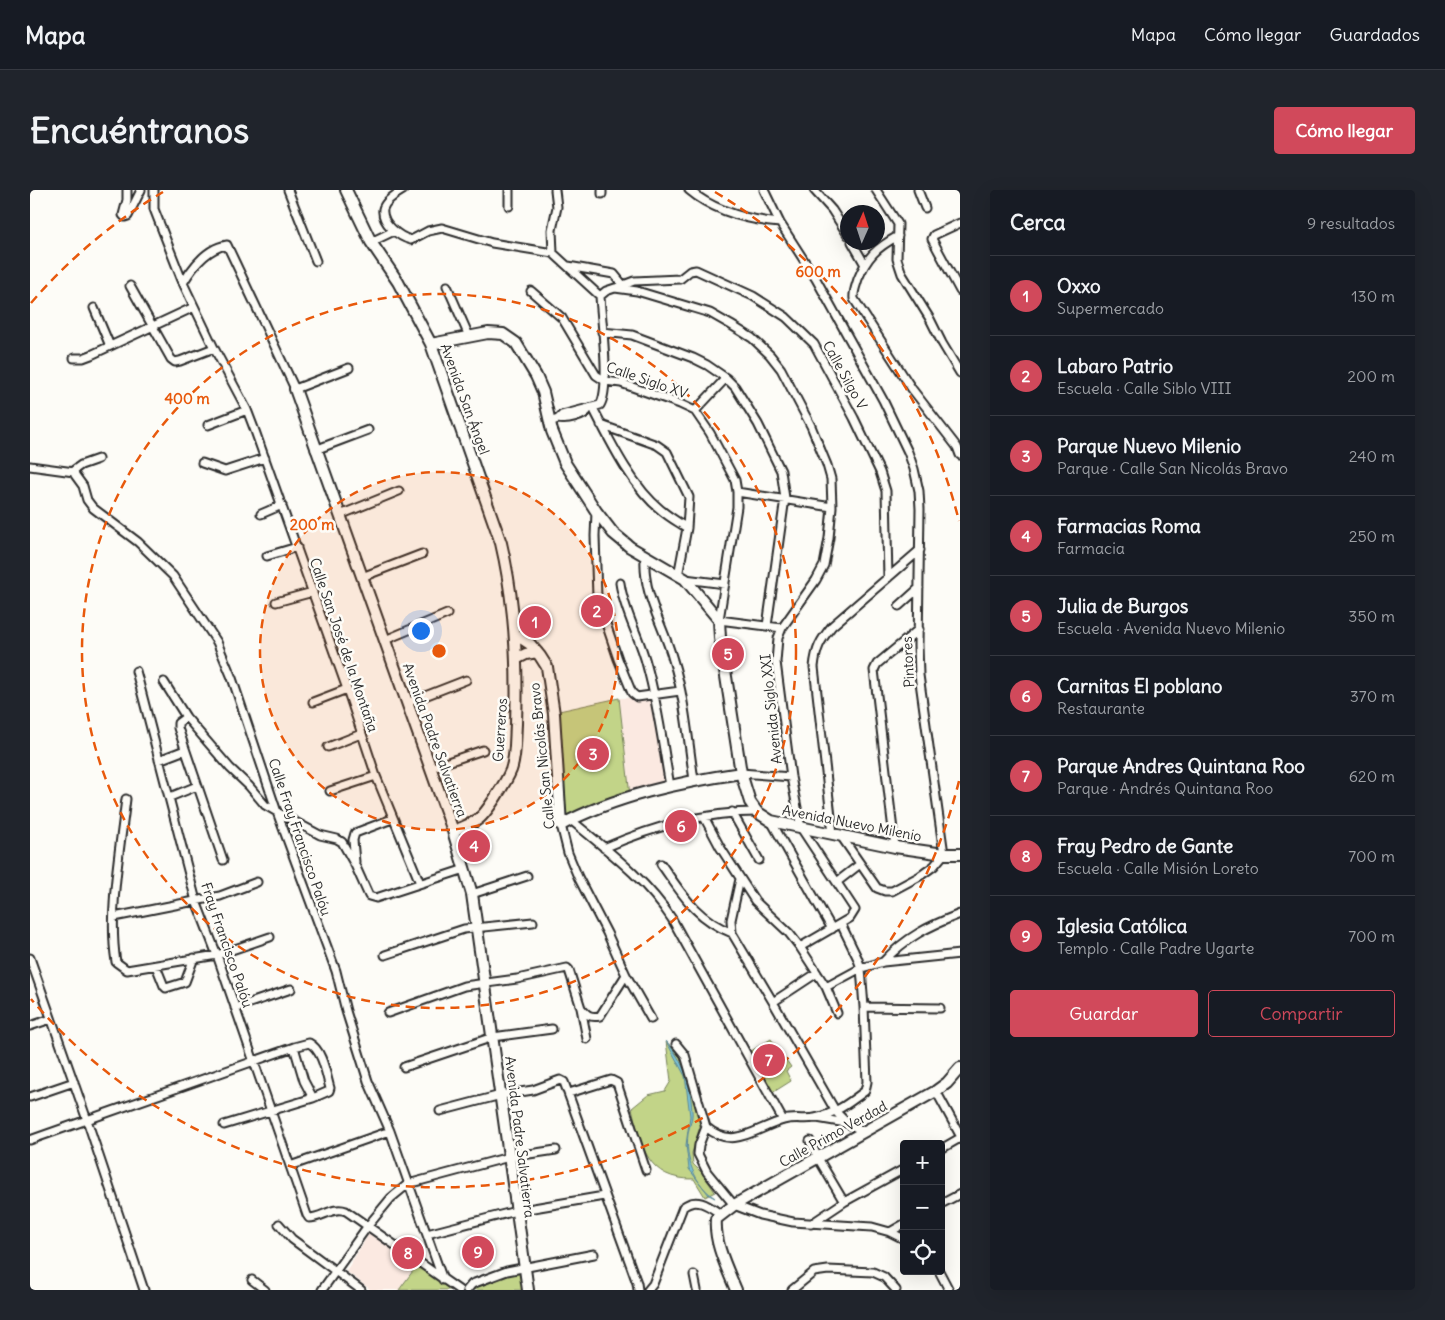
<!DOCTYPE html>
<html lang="es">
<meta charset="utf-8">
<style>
:root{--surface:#171b24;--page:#20242c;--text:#f1f3f6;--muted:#9ea1a6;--line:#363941;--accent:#d1495b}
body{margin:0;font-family:Delius,sans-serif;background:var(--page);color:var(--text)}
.controls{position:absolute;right:15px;bottom:15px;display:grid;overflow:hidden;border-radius:5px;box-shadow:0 5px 20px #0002}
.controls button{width:45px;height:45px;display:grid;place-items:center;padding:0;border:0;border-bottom:1px solid var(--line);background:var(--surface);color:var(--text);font:25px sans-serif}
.compass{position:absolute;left:810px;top:15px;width:45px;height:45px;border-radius:50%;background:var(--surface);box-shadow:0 5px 20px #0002;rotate:3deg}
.you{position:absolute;left:390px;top:440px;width:18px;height:18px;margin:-12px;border:4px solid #fff;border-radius:50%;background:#1a73e8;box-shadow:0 0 0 8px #1a73e833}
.badge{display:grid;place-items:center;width:32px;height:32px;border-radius:50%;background:var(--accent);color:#fff;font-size:16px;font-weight:700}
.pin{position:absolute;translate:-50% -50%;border:2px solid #fff;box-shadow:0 1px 5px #0006}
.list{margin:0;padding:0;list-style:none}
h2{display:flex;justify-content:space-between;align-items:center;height:65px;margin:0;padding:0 20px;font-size:21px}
h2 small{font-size:16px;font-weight:400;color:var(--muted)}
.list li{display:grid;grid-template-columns:32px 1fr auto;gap:15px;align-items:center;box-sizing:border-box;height:80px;padding:0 20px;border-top:1px solid var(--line)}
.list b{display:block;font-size:19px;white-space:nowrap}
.list p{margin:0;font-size:16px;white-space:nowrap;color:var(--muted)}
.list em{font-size:16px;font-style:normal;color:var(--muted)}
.actions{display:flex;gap:10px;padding:15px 20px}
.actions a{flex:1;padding:11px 0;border:1px solid var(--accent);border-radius:5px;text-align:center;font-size:18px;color:var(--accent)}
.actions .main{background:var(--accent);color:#fff}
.icon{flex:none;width:28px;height:28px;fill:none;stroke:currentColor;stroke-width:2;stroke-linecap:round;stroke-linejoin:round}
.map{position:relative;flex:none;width:930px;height:1100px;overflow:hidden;border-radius:5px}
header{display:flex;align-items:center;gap:30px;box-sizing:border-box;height:70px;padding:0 25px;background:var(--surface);border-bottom:1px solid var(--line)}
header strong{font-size:24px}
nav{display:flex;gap:28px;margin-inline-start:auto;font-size:18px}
.intro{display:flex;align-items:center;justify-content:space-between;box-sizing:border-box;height:120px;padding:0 30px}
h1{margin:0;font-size:35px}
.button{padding:12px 22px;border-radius:5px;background:var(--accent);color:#fff;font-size:18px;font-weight:700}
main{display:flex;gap:30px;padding:0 30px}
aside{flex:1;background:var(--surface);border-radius:5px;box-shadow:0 5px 20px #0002}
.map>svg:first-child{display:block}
</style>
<header>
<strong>Mapa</strong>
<nav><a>Mapa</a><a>Cómo llegar</a><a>Guardados</a></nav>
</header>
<div class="intro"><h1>Encuéntranos</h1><a class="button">Cómo llegar</a></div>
<main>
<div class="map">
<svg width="930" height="1100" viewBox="0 0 930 1100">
<rect width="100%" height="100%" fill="#fdfcf7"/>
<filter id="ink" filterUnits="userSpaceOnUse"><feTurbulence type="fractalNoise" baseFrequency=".02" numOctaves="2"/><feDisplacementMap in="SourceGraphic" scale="10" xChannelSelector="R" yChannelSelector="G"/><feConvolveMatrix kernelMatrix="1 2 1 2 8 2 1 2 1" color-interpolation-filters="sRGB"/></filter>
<g filter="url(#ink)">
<!-- built -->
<path fill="#fbe9e1" d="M 589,508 L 624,508 L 640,595 L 600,606 Z
M 340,1042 L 387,1074 L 369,1100 L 341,1100 L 316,1081 Z"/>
<!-- green -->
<path fill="#c2d488" stroke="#76805a" d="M 589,508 L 600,606 L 536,634 L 529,521 Z
M 741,849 L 761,877 L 756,881 L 761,891 L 742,903 L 718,863 Z
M 636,851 L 650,867 L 673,926 L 662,963 L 663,974 L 673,984 L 685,1002 L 675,1007 L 664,989 C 617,990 611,956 602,918 L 618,905 L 635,901 L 641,891 Z
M 388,1074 L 421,1100 L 369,1100 Z
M 493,1081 L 496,1100 L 440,1100 L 442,1097 Z"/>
<!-- water -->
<path fill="#7bc5db" stroke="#5b8795" d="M 636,851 C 655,873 660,893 662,921 C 663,929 659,936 658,944 C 655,968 664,994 685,1008 L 679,1005 L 659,979 L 656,955 L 660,926 L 655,886 Z"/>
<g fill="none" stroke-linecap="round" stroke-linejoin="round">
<!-- street casing -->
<g stroke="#2b2b2b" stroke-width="11">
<path id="street" d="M 97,0 L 97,10 L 93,25 L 95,27 L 98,26 L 111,0
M 124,0 L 124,19 L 153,93 L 184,158 L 217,220 L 225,241 L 317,499 L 346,586 L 390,693
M 258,0 L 286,71
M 373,0 C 366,4 355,11 353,19 C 351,33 369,47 381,50 L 398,41 L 412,38 L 462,53 L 523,63 L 570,106
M 572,0 L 572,4
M 659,0 C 684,21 718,30 750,33
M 734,0 L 750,33 L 786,89 L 853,210 L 878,262 L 884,279 L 889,301 L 890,319 L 888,455 L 889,485 L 914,664 L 904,676 L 890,686 L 862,701 L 855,701 L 847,698 L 811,646
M 784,0 L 802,20 L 818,45
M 846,0 L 868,34 L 867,69 L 872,84 L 900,129 L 912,153 L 930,183
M 888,0 L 895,18
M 479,16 L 479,0
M 930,33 L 904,45 L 902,49 L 930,101
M 868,46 C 846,58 837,67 828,89 C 826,96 823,102 824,109 L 882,199 L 927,257 L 930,265
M 341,52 L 364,41
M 822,52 L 834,73
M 523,63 L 522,40 L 527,17 L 525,0
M 538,76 L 584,84 L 593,95
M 153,93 C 163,76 177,58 197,55 L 265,199 L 319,178
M 100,96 L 141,169 L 145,172 L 150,171 L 184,158
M 417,96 L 439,146
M 588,97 L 604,91 L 650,89 L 660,81 L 666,80 L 723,106 L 756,127 L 784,154 L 824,228 L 850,282 L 856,301 L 858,388
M 501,101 L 532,128 L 566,185 L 575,191 L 591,193 L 650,214 L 665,221 L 680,243 L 705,290 L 707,302 L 707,317 L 689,430 L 752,438
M 570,106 L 576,101 L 585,98 L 607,101 L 680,123 L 701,135 L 722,148 L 740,165 L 751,179 L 781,236 L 797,275 L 801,289 L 802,317 L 799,348 L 794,375 L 786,390 L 752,438 L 748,448 L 746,472 L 761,587 L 771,638 L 825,720 L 820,728 L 770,757
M 64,118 L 80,156
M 572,142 L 602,145 L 663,168 L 677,175 L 696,188 L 705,197 L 728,234 L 751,281 L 755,308 L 737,436
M 44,168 L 53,168 L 61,165 L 164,117
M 563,218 C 580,251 602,297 631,320 C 639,327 648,332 657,338
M 665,221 L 696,188
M 528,229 C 537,231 554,227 559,219
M 520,232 L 528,229 L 532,225 L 570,215 C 581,198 571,128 570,106
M 178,235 L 217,220
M 571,235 L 627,255 L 637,262 L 659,307 L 657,338 L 648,386
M 285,260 L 338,240
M 68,269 L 51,275 L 44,280 L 45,285 L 53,296 L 57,310 L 63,318 L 108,352 L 143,386 L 187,452 L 202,488 L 247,622 L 306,781 L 316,821 L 338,891 L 360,941 L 413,1090
M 172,273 L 195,281 L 235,268
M 0,276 L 44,282
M 707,302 L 802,317
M 566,322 L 565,346 L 567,407 L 588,469 L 602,503 L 607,507 L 650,501
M 231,324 L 252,315
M 310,325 L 369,301
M 237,366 L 267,357
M 615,368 C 613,407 633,433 643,470 C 655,508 658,550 664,590
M 332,387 L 392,364
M 655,389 L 695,394
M 590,393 C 594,422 610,447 617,476 C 628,515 633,556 640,596
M 246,412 L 283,402
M 869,416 L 889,398
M 355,450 L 417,424
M 106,481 L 166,711 L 187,765 L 277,1025 L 279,1028 C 292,1028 303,1016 316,1021 L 429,1100
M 134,492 L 156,527 L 200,578 L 219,596 L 235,615 L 247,622 L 290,645 L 307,649 L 312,652 L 325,675 L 339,706 L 346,708 L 435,679
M 283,512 L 317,499
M 377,513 L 436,490
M 156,527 L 148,533 L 148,538 L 193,670
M 298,557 L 331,544
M 129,570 L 155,560
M 400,578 L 453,560
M 711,583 L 761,587
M 300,601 L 346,586
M 140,607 L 167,596
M 96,609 C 90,659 78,723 86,772 L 97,780 L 187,765 L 240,747
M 702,622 L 729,670
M 674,627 L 690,657 L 725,711 L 759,743 L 770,757 L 796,797 L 807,823
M 541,630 C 578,661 615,688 642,729 L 753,930
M 741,631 L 802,739
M 531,635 L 538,663 L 548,687 L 577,743 L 596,785 L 621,829
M 803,644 L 784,477 C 786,458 790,451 802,436 L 890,360
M 865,657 L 844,480 L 847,474 L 889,439
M 574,658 C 622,637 674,622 727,622
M 325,672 L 323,650 L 325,643 L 362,629
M 631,674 C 653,705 665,728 702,743
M 710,689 L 701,730 L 702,743 L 743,812 L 806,922 L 817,933 L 835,942
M 807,692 L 830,674
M 442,704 L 497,686
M 84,727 L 190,706 L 227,692
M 355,765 L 434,739 L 503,732
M 0,768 L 57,930 L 114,1100
M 853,772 C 876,747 899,736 930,724
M 126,776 L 134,796 L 136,798 L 155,792 L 164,768
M 796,797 L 831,778 L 853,772 L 930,764
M 743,812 L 787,783
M 834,817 L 910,818
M 205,818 L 261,799
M 551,818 C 557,825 560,828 570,826 L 596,785
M 358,823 L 434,796 L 487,789 L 537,778 L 539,780 L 551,818 L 557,849
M 0,836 L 21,829
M 646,854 L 655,865 L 676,937
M 264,857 L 274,891 L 283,908
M 374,877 L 463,847 L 522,839
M 906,901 L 930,945
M 539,903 L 581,890 L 587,893 L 616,980
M 0,907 L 44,892
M 410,921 L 471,905 L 503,900 L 530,890 L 534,892 L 607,1093 L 608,1100
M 787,928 L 816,933
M 676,937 C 704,961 725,938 754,930 C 764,927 775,930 785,928 C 805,924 819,913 835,901 L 837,892 L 834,817 L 831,778 L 827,767 L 811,734
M 676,937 L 669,955 L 668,964 L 677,982 L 704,1015 L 730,1025 L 763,1032 L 842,1037 L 860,1042 L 874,1049
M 0,950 L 264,857 L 279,853 C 293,860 296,885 300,898 L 299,901 L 283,908 L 194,935
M 780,951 L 788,968 L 814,1012
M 911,959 L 930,948
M 260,976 L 360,941
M 911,1014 L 930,1004
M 249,1034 L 262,1049 L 331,1100
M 781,1034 L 814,1012 L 874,979
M 860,1042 L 874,1034
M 397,1044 L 486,1021 L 574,1006
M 909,1081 L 919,1100
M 664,1085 L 667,1100
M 222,1090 L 235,1100
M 292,1100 L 337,1037 L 361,1008 L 378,994 L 479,967 L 526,960
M 437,1100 L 442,1094 L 477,1081 L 564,1064
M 618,1100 L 623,1094 L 653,1017 C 667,1006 679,1016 692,1025
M 762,1100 L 784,1082 L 798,1080 L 843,1082 L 854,1087 L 866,1100"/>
</g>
<!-- secondary casing -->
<g stroke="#2b2b2b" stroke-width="14">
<path id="secondary" d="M 316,0 L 341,52 L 368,92 L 401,154 L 471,353 C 485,412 488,474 486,534 C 485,549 486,566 481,580 C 477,590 456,625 447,630 C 440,635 431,638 423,641
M 401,154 L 458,143 L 473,144 L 486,153 L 506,186 L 513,202 L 522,241 L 535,273 L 566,321 L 583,343 L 600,357 L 655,389 L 689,430 L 690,448 L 711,583 L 720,612 L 727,622 L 741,631 L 865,657 L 914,664 L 930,664
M 265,199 L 423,641 L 442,704 L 498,1100
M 485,444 L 500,454 L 510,466 L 517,477 L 524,524 L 531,635 C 585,606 650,592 711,583
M 486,469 L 496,464 L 507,462
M 706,1100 C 697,1078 684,1053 686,1029 L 704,1015 L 906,901 L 917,893 L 930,878"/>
</g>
<!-- street -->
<use href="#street" stroke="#fdfcf7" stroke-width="7"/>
<!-- secondary -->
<use href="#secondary" stroke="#fdfcf7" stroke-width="10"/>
</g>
</g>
<!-- distance rings -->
<circle cx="409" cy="461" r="179" fill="#e8590c" fill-opacity=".12"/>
<g fill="none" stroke="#e8590c" stroke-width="2.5" stroke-dasharray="9 6">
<circle cx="409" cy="461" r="179"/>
<circle cx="409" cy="461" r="357"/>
<path d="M929 591A536 536 0 0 1 1 809M1 113A536 536 0 0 1 133 2M685 2A536 536 0 0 1 929 331"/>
</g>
<g text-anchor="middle" stroke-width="5" stroke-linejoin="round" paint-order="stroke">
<!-- street labels -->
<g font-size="14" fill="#2b2b2b" stroke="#fdfcf7">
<text transform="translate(815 185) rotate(61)" y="5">Calle Silgo V</text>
<text transform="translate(617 190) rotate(19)" y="5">Calle Siglo XV</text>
<text transform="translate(435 209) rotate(70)" y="5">Avenida San Ángel</text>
<text transform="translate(314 455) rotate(71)" y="5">Calle San José de la Montaña</text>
<text transform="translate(878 472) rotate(-93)" y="5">Pintores</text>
<text transform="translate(741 519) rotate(-96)" y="5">Avenida Siglo XXI</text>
<text transform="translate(470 540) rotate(-86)" y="5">Guerreros</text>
<text transform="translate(405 550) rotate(70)" y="5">Avenida Padre Salvatierra</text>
<text transform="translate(512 566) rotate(-96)" y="5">Calle San Nicolás Bravo</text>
<text transform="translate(822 633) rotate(11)" y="5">Avenida Nuevo Milenio</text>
<text transform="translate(270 647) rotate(71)" y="5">Calle Fray Francisco Palóu</text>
<text transform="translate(197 755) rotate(71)" y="5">Fray Francisco Palóu</text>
<text transform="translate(803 944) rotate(-29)" y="5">Calle Primo Verdad</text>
<text transform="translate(490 947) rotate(83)" y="5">Avenida Padre Salvatierra</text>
</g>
</g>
<circle cx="409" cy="461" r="8" fill="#e8590c" stroke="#fdfcf7" stroke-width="2.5"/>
<g font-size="15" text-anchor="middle" font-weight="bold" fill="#e8590c" stroke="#fdfcf7" stroke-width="5" stroke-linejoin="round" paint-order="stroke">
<text x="788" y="87">600 m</text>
<text x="157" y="214">400 m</text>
<text x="282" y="340">200 m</text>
</g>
</svg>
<div class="controls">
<button>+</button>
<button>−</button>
<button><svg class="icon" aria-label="locate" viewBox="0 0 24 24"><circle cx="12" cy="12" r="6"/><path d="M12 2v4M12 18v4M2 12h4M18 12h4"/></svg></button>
</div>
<svg class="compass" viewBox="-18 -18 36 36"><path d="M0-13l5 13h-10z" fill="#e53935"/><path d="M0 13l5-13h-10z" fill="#9ea1a6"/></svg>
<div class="you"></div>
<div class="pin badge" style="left:505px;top:432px">1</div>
<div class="pin badge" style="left:567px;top:421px">2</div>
<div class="pin badge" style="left:563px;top:564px">3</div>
<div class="pin badge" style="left:444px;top:656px">4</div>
<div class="pin badge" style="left:698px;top:464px">5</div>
<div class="pin badge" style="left:651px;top:636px">6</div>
<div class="pin badge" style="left:739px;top:870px">7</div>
<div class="pin badge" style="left:378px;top:1063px">8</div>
<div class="pin badge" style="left:448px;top:1062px">9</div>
</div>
<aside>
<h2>Cerca<small>9 resultados</small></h2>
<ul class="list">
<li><span class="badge">1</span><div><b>Oxxo</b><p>Supermercado</p></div><em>130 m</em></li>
<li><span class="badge">2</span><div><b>Labaro Patrio</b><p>Escuela · Calle Siblo VIII</p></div><em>200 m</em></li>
<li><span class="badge">3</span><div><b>Parque Nuevo Milenio</b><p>Parque · Calle San Nicolás Bravo</p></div><em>240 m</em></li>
<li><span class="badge">4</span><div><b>Farmacias Roma</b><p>Farmacia</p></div><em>250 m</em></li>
<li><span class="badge">5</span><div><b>Julia de Burgos</b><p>Escuela · Avenida Nuevo Milenio</p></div><em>350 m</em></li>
<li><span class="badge">6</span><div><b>Carnitas El poblano</b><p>Restaurante</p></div><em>370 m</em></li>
<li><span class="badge">7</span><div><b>Parque Andres Quintana Roo</b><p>Parque · Andrés Quintana Roo</p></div><em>620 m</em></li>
<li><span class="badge">8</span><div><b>Fray Pedro de Gante</b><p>Escuela · Calle Misión Loreto</p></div><em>700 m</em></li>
<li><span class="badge">9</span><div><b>Iglesia Católica</b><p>Templo · Calle Padre Ugarte</p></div><em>700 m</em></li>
</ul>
<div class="actions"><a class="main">Guardar</a><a>Compartir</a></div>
</aside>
</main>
